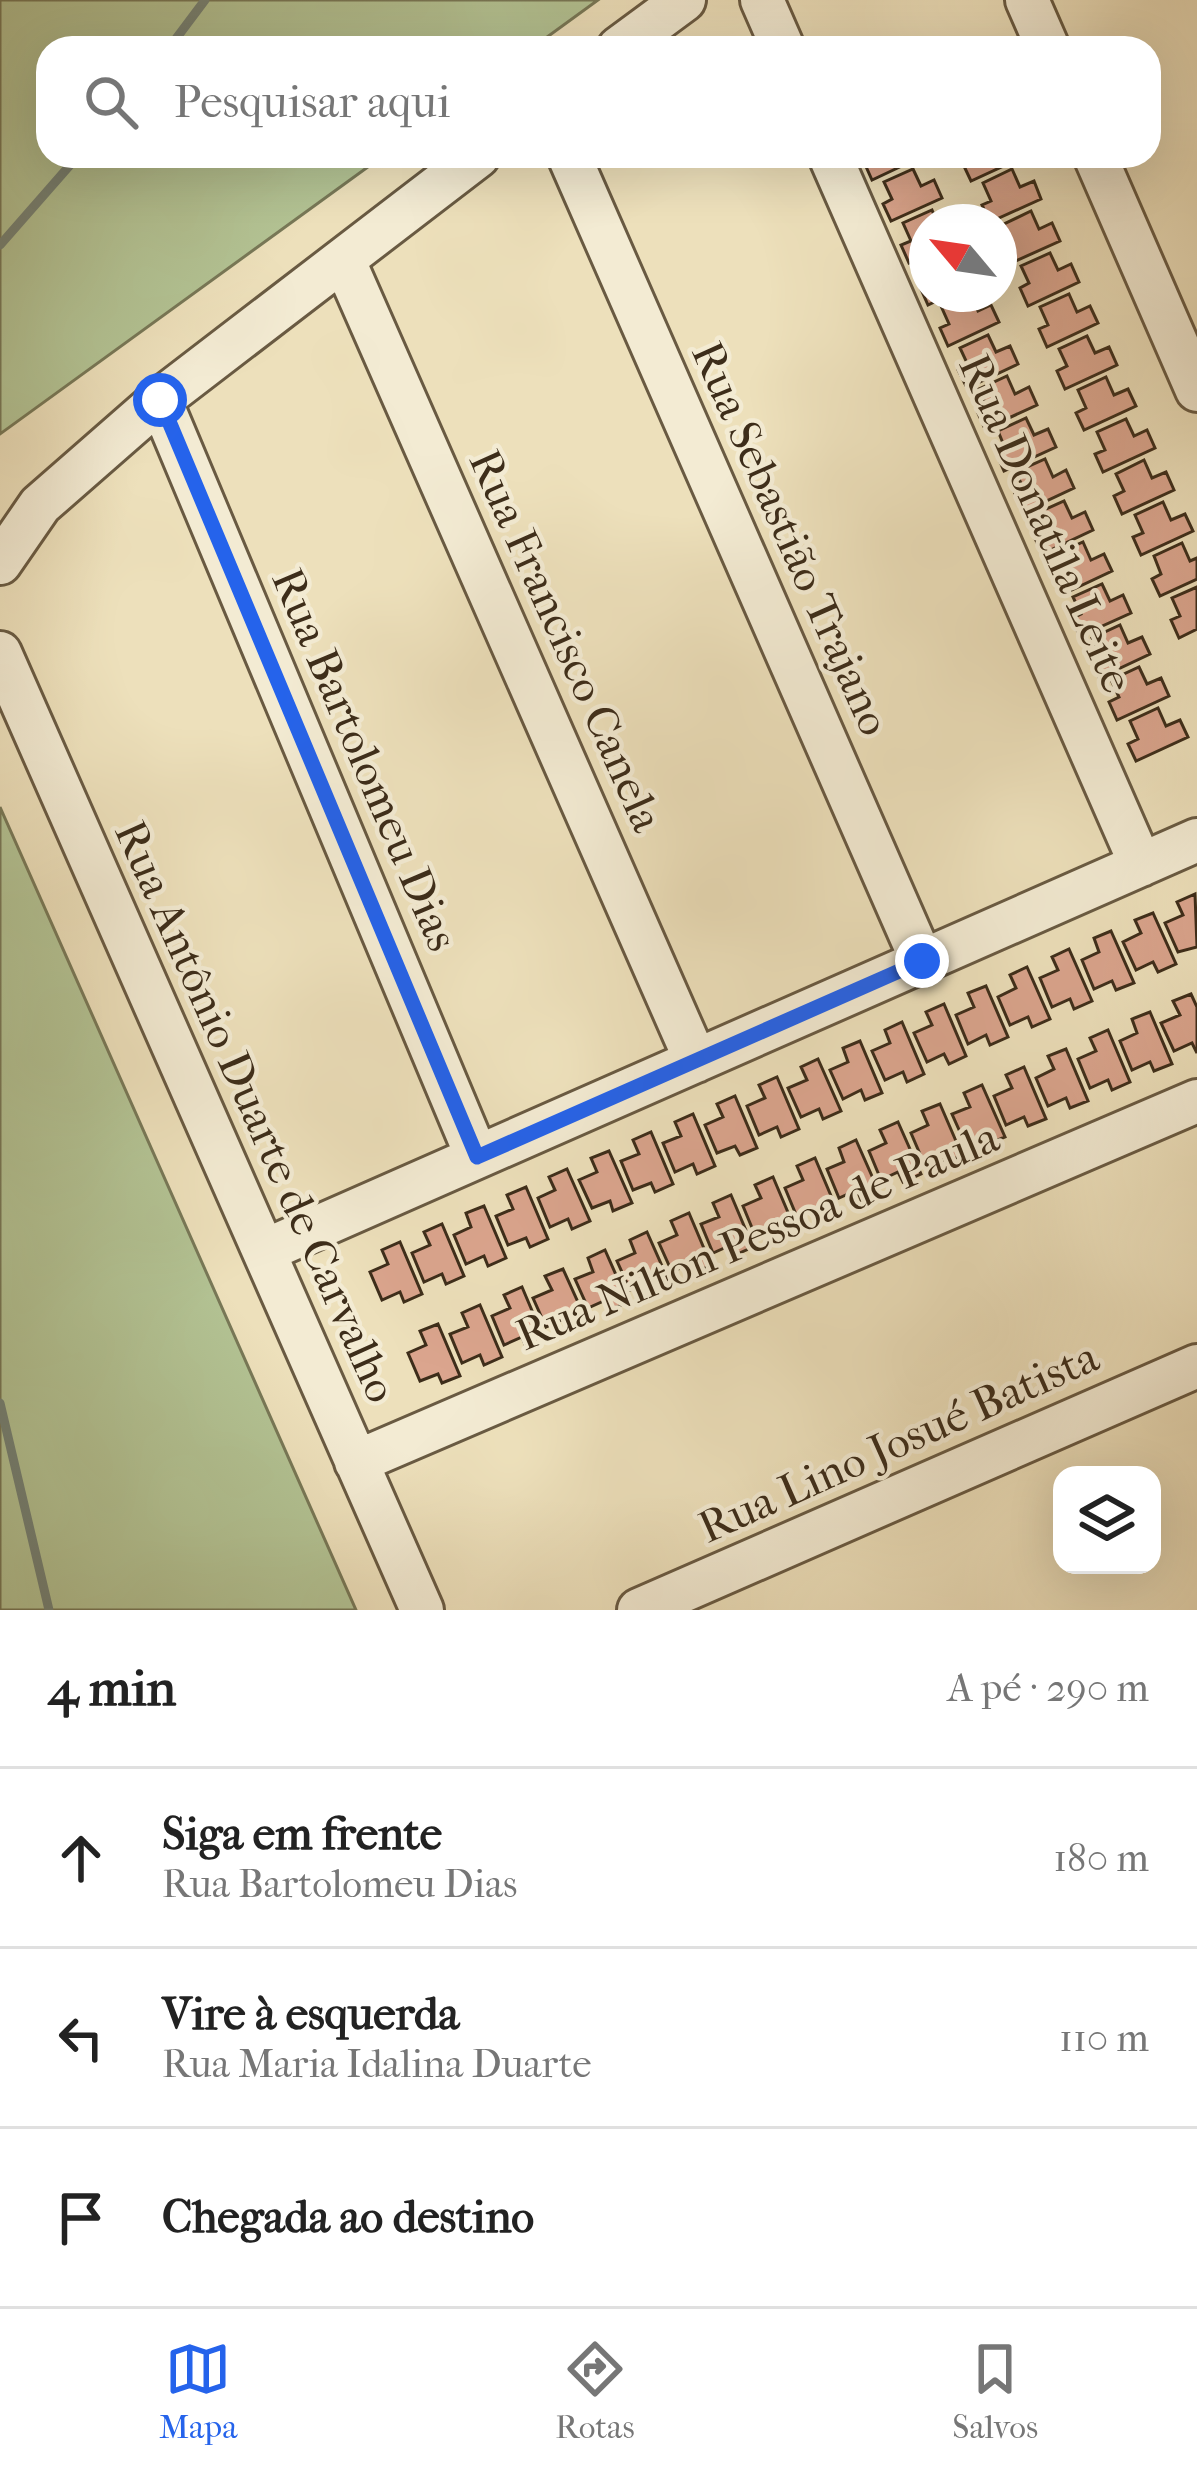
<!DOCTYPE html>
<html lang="pt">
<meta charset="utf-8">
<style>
:root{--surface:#fff;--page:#f6f6f6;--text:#222;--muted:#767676;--line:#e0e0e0;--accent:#2563eb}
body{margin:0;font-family:"IM FELL French Canon",serif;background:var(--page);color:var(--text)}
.controls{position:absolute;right:36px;bottom:36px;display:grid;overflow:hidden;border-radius:24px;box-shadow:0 12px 48px #0002}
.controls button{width:108px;height:108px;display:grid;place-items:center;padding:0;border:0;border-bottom:3px solid var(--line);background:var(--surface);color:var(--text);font:60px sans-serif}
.compass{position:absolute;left:909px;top:204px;width:108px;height:108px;border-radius:50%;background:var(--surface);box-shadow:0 12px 48px #0002;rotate:299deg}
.stop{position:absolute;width:36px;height:36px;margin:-27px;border:9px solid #2563eb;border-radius:50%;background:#fff}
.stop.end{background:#2563eb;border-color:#fff;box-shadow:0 3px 12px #0008}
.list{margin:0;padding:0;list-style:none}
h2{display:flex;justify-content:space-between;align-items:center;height:156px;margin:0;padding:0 48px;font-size:51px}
h2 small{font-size:39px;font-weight:400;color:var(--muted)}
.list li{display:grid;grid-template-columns:78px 1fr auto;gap:36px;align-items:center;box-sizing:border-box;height:180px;padding:0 48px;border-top:3px solid var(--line)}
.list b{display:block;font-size:45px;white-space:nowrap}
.list p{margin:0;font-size:39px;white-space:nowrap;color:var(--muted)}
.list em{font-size:39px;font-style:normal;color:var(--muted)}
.icon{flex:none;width:66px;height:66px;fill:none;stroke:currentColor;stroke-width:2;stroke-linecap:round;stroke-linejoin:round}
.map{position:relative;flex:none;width:1197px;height:1610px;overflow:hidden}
.search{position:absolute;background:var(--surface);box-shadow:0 12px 48px #0002;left:36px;right:36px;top:36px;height:132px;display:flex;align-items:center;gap:30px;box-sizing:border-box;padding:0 42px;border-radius:36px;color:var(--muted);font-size:45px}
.sheet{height:696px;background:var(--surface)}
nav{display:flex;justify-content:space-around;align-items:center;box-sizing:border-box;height:168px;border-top:3px solid var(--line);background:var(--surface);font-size:33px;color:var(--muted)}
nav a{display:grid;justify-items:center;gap:6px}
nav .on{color:var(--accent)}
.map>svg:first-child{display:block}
</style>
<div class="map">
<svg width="1197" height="1610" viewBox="0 0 1197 1610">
<rect width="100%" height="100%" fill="#ede0bb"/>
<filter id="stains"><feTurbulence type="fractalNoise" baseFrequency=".00167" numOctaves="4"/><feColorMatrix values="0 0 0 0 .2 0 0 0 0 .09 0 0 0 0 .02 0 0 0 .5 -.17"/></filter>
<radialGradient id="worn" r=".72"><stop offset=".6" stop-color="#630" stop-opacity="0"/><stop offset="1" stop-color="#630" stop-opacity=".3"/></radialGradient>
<!-- green -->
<path fill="#b3c394" stroke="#787857" stroke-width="3" d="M 0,0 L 598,0 L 532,48 L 48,48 L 48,156 L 383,156 L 0,434 Z
M 0,807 L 356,1610 L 0,1610 Z"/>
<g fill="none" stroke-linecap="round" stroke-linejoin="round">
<!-- stream -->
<path stroke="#758377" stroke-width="9" d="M 169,48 L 205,0
M 0,245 L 78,156
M 0,1403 L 49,1610"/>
</g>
<!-- building -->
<path fill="#dba58e" stroke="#3d2d1a" stroke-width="3" d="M 923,156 L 872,180 L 864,162 L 873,156 Z
M 971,156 L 1022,156 L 1023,157 L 971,181 L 963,164 Z
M 913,169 L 921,186 L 934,180 L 942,198 L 891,221 L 883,204 L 892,199 L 884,182 Z
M 1012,169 L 1020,187 L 1034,181 L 1041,199 L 990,222 L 982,205 L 991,201 L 983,183 Z
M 932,210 L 937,222 L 927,222 L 927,255 L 909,263 L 901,245 L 911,241 L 903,223 Z
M 1031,211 L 1039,229 L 1052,223 L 1060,241 L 1009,264 L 1001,247 L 1011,242 L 1002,225 Z
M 1050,253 L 1058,270 L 1071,264 L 1079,282 L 1028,306 L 1020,288 L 1029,283 L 1021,266 Z
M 927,284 L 927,294 L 951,294 L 928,305 L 920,287 Z
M 970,294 L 978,311 L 991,305 L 999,322 L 948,346 L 940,328 L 949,324 L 941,306 Z
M 1069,294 L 1077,312 L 1090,306 L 1098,323 L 1047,347 L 1039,329 L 1048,325 L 1040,307 Z
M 988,335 L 996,352 L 1010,346 L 1018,364 L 967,388 L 958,370 L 968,365 L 960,348 Z
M 1087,336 L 1095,353 L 1109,347 L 1117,365 L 1065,389 L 1057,371 L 1067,366 L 1059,349 Z
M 1007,376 L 1015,394 L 1029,387 L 1037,405 L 985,429 L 977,411 L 987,407 L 979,389 Z
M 1106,377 L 1114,395 L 1128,389 L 1136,406 L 1084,430 L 1076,413 L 1086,408 L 1078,390 Z
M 1026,418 L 1034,435 L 1048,429 L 1056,447 L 1004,471 L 996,453 L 1005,448 L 998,431 Z
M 1126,419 L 1134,436 L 1147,430 L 1155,448 L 1103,472 L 1095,454 L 1105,450 L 1097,432 Z
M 1045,459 L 1053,477 L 1066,470 L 1074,488 L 1023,512 L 1015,494 L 1024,490 L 1016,472 Z
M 1144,460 L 1152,478 L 1166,472 L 1174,490 L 1122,514 L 1114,496 L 1124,491 L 1116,474 Z
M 1064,501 L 1072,518 L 1085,512 L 1093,530 L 1042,554 L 1034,536 L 1043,532 L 1035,514 Z
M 1163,502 L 1171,520 L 1185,514 L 1193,531 L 1141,555 L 1133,537 L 1143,533 L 1135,515 Z
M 1083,542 L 1091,560 L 1104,554 L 1112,571 L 1061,595 L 1052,578 L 1062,573 L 1054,555 Z
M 1182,543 L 1190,561 L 1197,558 L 1197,579 L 1160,596 L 1152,579 L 1161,574 L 1154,556 Z
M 1102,584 L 1110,601 L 1123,595 L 1131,613 L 1080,636 L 1071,619 L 1081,614 L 1073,597 Z
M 1197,587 L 1197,629 L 1179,638 L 1171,620 L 1180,616 L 1172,598 Z
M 1120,625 L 1128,643 L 1142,637 L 1150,654 L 1099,678 L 1091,660 L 1100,656 L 1092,638 Z
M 1139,667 L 1147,684 L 1161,678 L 1169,696 L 1117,720 L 1109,702 L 1119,697 L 1111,680 Z
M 1158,708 L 1166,726 L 1180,720 L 1188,737 L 1136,761 L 1128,744 L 1138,739 L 1130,721 Z
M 1195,894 L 1197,947 L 1178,952 L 1165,923 L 1183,915 L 1177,902 Z
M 1153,913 L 1176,964 L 1158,972 L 1153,962 L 1136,970 L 1123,942 L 1141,933 L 1135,920 Z
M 1111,931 L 1134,983 L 1116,990 L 1112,981 L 1094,989 L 1082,960 L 1099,952 L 1094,938 Z
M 1069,949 L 1092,1001 L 1074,1009 L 1070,999 L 1052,1007 L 1040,978 L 1058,970 L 1052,957 Z
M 1027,967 L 1050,1019 L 1032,1027 L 1028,1017 L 1010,1025 L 998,997 L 1016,988 L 1010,975 Z
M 986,986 L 1008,1037 L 990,1045 L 986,1035 L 968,1044 L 956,1015 L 974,1007 L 968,993 Z
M 1191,994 L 1197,1007 L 1197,1053 L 1192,1043 L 1174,1051 L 1161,1023 L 1180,1015 L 1173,1001 Z
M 944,1004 L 966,1056 L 949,1064 L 944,1054 L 927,1062 L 914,1033 L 932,1025 L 926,1012 Z
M 1150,1012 L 1172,1064 L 1154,1071 L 1150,1062 L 1132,1070 L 1120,1041 L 1137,1033 L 1132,1019 Z
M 902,1022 L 924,1074 L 907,1082 L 903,1072 L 885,1080 L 872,1051 L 890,1043 L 885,1030 Z
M 1108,1030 L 1130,1082 L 1112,1090 L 1108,1080 L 1090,1088 L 1078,1059 L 1096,1051 L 1090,1038 Z
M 860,1041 L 882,1093 L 865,1100 L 861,1090 L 843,1099 L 830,1070 L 848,1062 L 843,1048 Z
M 1066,1049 L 1088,1101 L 1070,1108 L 1066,1098 L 1048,1106 L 1036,1078 L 1054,1069 L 1048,1056 Z
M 818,1059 L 841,1111 L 823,1119 L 819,1109 L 801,1117 L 788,1088 L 807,1080 L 801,1067 Z
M 1024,1067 L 1046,1119 L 1028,1126 L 1024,1117 L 1006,1125 L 994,1096 L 1012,1088 L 1006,1075 Z
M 777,1077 L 799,1129 L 781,1137 L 777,1127 L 759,1135 L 747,1106 L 765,1098 L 759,1085 Z
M 982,1085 L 1005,1137 L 986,1145 L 983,1136 L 965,1143 L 952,1114 L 970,1107 L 964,1093 Z
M 735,1096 L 757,1148 L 740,1155 L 735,1146 L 717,1153 L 705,1125 L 723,1117 L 717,1104 Z
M 940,1104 L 962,1155 L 945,1163 L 940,1154 L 923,1161 L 911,1133 L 928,1125 L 922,1111 Z
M 693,1114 L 715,1166 L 697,1174 L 693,1164 L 675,1172 L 663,1143 L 681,1136 L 675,1122 Z
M 898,1122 L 921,1174 L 903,1182 L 898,1172 L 881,1180 L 869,1151 L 886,1143 L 880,1130 Z
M 651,1132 L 673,1184 L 655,1192 L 651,1183 L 633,1190 L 621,1161 L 639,1154 L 633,1140 Z
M 856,1140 L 879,1192 L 861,1200 L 857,1190 L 839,1198 L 827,1169 L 844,1162 L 839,1148 Z
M 609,1151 L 632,1203 L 613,1211 L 610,1201 L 592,1208 L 579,1180 L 597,1172 L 591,1158 Z
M 815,1158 L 837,1210 L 819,1218 L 815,1209 L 797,1217 L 785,1188 L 803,1180 L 797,1166 Z
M 567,1169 L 590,1221 L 572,1229 L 568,1219 L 550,1227 L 538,1198 L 555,1190 L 549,1177 Z
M 773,1177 L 795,1229 L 777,1237 L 773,1227 L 755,1235 L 743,1206 L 761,1198 L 755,1185 Z
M 526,1187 L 548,1239 L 530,1247 L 526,1238 L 508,1245 L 496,1216 L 513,1209 L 507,1195 Z
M 731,1195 L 753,1247 L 735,1255 L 731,1245 L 713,1253 L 701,1224 L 719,1217 L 713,1203 Z
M 484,1206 L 506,1258 L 488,1266 L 484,1256 L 466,1264 L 454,1235 L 471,1227 L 466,1213 Z
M 689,1213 L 711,1265 L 694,1273 L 689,1264 L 672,1272 L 659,1243 L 677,1235 L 671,1221 Z
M 442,1224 L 464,1276 L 446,1284 L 442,1274 L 424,1282 L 412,1253 L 430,1245 L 424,1232 Z
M 647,1232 L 670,1284 L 652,1292 L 648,1282 L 630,1290 L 617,1261 L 635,1253 L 630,1240 Z
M 400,1242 L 422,1294 L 404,1302 L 400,1292 L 382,1300 L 370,1272 L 388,1264 L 382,1250 Z
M 605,1250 L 628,1302 L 610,1310 L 606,1300 L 588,1308 L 575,1279 L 593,1272 L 588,1258 Z
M 563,1269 L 586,1320 L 568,1328 L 564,1319 L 546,1327 L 533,1298 L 552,1290 L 545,1276 Z
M 522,1287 L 544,1339 L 526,1347 L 522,1337 L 504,1345 L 492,1316 L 510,1308 L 504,1295 Z
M 480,1305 L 502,1357 L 484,1365 L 480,1355 L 462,1363 L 450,1334 L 468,1327 L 462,1313 Z
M 438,1324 L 460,1376 L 442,1383 L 438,1374 L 420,1381 L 408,1353 L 426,1345 L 420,1331 Z"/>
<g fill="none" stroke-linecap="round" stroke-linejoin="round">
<!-- minor casing -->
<g stroke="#695a42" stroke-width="48">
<path id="minor" d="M 762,0 L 783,48
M 1027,0 L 1048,48
M 619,48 L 684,0
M 569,156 L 922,961
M 830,156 L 1141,865
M 1095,156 L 1197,390
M 344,261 L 696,1061
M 160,400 L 477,1157
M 0,563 L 40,505 L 160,400 L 478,156
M 0,653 L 422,1610
M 264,1251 L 1197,840
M 356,1462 L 1197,1101
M 639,1610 L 1197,1366"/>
</g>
<!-- minor -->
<use href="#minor" stroke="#f3ebd3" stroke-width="42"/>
</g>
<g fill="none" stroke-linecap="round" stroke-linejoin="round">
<!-- route -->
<path stroke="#2563eb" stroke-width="15" d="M 160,400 L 477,1157 L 922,961"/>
</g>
<g text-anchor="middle" stroke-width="9" stroke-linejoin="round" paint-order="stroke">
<!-- street labels -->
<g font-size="45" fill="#3d2d1a" stroke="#f3ebd3">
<text transform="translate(1047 523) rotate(66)" y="16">Rua Donatila Leite</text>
<text transform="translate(792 538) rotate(66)" y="16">Rua Sebastião Trajano</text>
<text transform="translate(567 640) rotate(66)" y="16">Rua Francisco Canela</text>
<text transform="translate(366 759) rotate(67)" y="16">Rua Bartolomeu Dias</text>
<text transform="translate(257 1111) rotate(66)" y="16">Rua Antônio Duarte de Carvalho</text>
<text transform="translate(757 1235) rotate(-23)" y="16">Rua Nilton Pessoa de Paula</text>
<text transform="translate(898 1441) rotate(-24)" y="16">Rua Lino Josué Batista</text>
</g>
</g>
<rect width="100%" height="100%" filter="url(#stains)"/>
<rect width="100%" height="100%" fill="url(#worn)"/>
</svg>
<div class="controls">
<button><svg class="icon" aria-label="layers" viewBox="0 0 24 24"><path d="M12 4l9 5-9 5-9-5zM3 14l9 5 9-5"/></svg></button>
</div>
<svg class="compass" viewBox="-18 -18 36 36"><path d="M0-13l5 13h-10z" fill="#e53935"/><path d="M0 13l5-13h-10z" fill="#767676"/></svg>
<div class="stop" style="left:160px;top:400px"></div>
<div class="stop end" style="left:922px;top:961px"></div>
<div class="search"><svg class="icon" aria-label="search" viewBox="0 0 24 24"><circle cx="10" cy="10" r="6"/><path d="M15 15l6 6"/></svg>Pesquisar aqui</div>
</div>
<section class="sheet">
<h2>4 min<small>A pé · 290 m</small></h2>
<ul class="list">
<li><svg class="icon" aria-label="ahead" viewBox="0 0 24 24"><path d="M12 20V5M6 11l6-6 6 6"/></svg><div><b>Siga em frente</b><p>Rua Bartolomeu Dias</p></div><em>180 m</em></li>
<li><svg class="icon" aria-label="left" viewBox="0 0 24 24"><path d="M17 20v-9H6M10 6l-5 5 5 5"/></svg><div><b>Vire à esquerda</b><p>Rua Maria Idalina Duarte</p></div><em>110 m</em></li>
<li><svg class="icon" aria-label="arrive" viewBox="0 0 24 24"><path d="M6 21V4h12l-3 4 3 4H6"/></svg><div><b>Chegada ao destino</b></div></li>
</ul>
</section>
<nav>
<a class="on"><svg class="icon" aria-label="map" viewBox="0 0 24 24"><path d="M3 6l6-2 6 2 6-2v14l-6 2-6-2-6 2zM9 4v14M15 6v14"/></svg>Mapa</a>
<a><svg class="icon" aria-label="directions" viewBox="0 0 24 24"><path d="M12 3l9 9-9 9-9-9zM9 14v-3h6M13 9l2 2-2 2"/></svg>Rotas</a>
<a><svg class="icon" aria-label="saved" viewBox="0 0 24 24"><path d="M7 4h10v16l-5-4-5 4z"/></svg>Salvos</a>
</nav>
